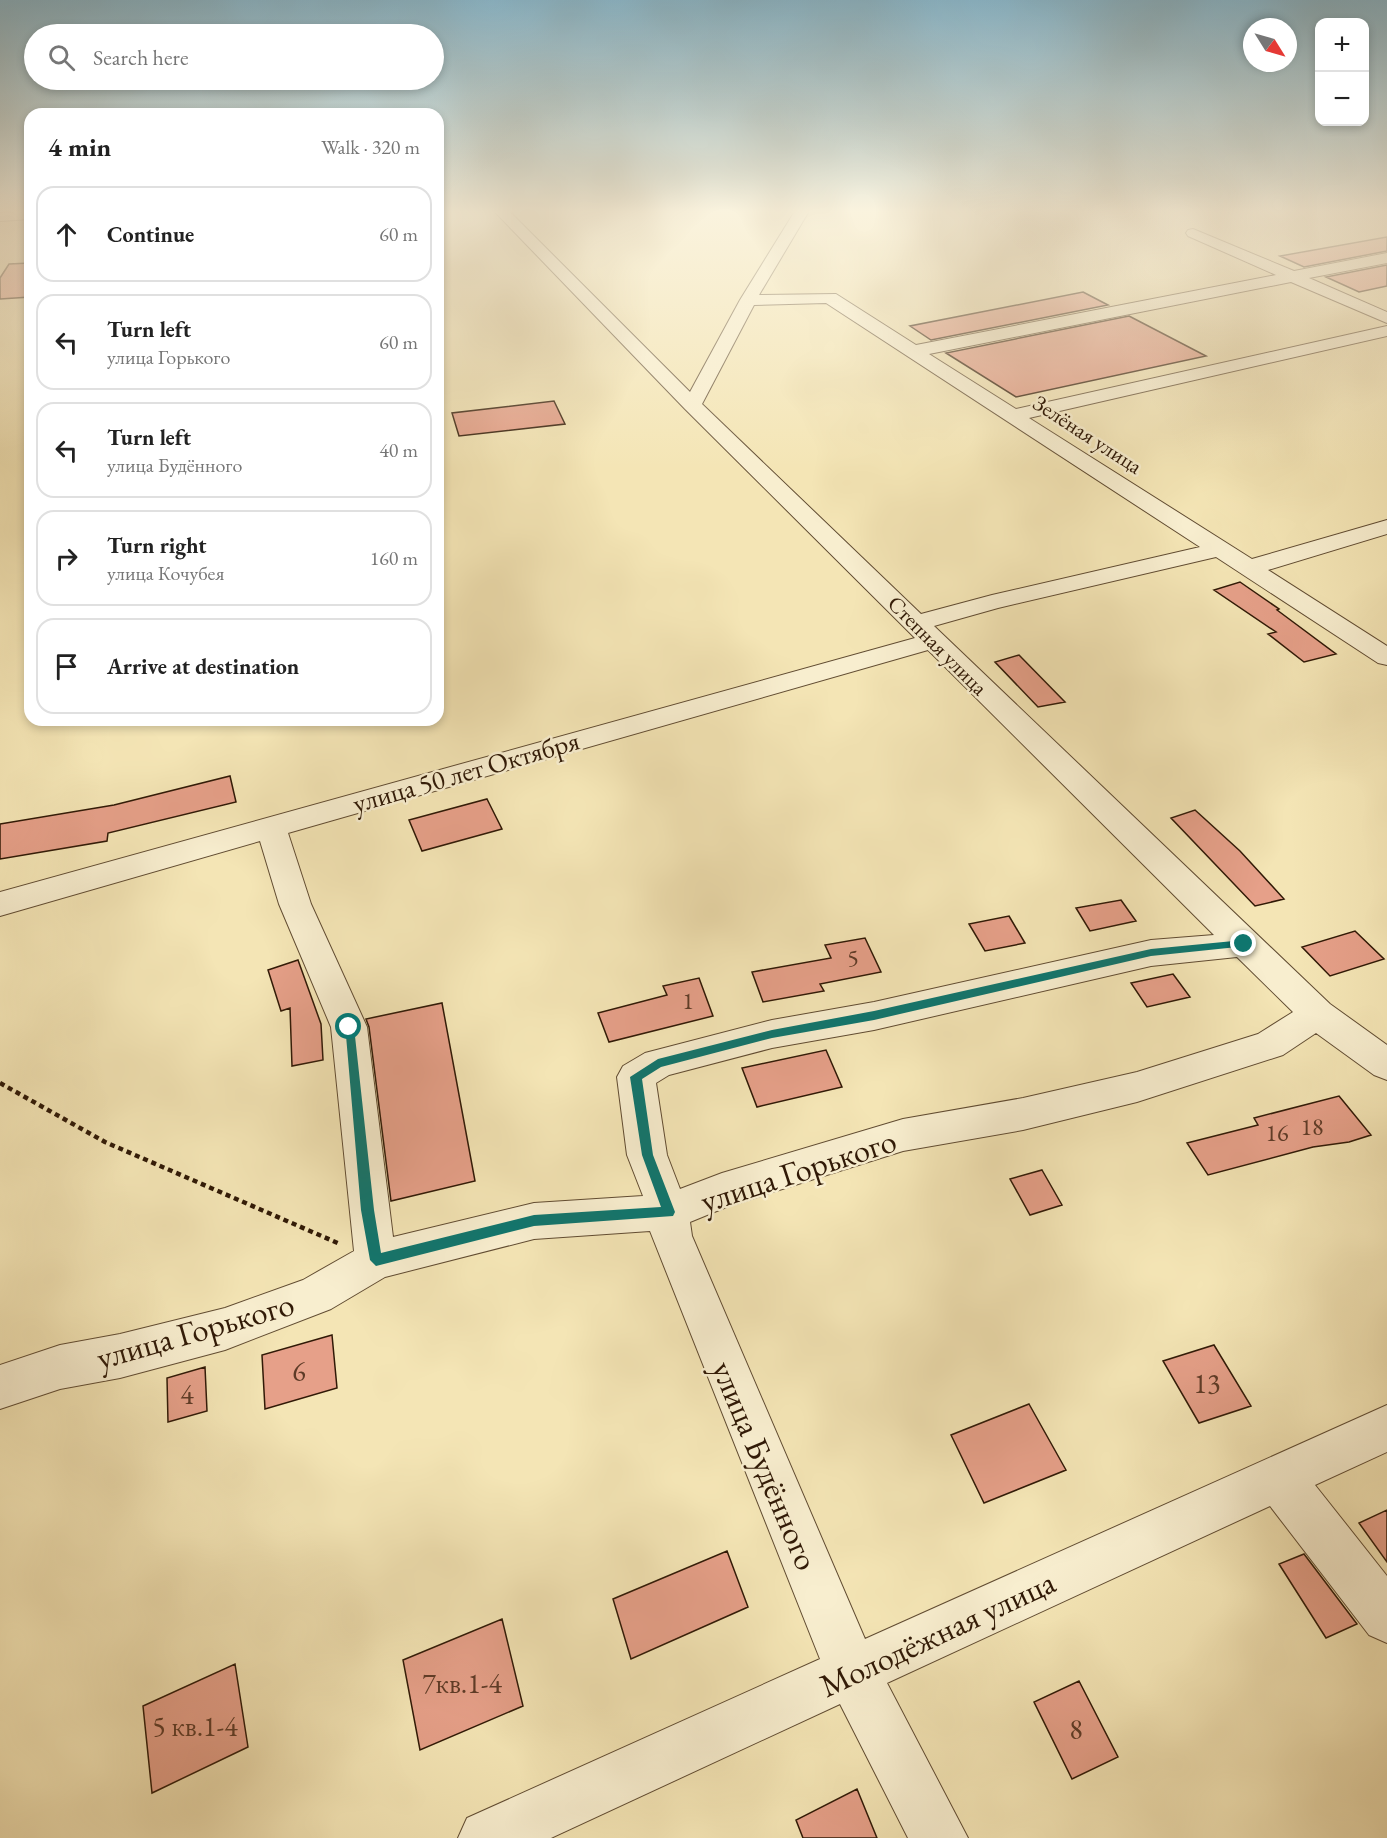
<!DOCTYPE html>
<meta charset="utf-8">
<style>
:root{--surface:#fff;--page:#f2f2f2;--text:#222;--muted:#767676;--line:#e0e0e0}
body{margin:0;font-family:"EB Garamond",serif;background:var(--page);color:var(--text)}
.controls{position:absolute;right:18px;top:18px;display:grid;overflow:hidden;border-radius:12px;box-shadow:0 3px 9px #0003}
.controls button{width:54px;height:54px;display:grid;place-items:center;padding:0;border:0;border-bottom:2px solid var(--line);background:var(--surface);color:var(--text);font:30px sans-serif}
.compass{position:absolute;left:1243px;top:18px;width:54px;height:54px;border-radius:50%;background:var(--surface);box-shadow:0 3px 9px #0003;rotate:127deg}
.stop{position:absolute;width:18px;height:18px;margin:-14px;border:4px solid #0f766e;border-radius:50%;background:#fff}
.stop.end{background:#0f766e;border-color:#fff;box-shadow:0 2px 6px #0008}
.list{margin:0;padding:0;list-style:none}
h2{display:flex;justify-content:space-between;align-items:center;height:78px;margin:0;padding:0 24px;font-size:26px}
h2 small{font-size:20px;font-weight:400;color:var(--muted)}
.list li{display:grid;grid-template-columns:39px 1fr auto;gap:18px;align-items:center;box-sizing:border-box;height:96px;margin:0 12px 12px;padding:0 12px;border:2px solid var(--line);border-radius:18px}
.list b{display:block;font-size:22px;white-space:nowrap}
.list p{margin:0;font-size:20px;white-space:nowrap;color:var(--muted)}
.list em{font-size:20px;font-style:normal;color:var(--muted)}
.icon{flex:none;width:33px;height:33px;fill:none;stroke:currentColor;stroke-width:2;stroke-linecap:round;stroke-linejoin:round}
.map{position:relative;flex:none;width:1387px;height:1838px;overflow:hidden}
.search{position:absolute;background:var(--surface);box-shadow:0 3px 9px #0003;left:24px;top:24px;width:420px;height:66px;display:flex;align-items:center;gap:15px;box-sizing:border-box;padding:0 21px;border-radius:33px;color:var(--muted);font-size:22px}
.panel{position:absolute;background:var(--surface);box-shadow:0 3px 9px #0003;left:24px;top:108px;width:420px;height:618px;border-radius:18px}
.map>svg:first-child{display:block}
</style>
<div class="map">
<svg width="1387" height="1838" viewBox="0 0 1387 1838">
<rect width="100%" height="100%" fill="#f4e5b5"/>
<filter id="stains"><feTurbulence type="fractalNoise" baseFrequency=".00333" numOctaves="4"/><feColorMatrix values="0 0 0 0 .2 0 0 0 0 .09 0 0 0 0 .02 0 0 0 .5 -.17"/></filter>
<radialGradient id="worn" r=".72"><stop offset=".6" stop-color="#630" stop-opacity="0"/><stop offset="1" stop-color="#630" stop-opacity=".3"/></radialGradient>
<!-- building -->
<path fill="#e6a089" stroke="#301906" stroke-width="1.5" d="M 1387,237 L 1387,251 L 1304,267 L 1280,256 Z
M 30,263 L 30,297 L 0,299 L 0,278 L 9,264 Z
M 1387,265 L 1387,286 L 1359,292 L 1326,277 Z
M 1083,292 L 1108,305 L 931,340 L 910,326 Z
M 1129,316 L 1206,356 L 1016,397 L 946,353 Z
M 554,401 L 565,424 L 459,436 L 452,413 Z
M 1240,582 L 1279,609 L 1277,610 L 1336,654 L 1304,662 L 1268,634 L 1276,632 L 1214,590 Z
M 1019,655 L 1065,702 L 1038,707 L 995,662 Z
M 230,776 L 236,802 L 108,833 L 107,841 L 0,859 L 0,824 L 114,805 Z
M 487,799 L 502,829 L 422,851 L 409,820 Z
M 1195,810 L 1240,851 L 1284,899 L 1255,906 L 1171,818 Z
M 1121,900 L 1136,921 L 1090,931 L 1076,908 Z
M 1009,916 L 1025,943 L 985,951 L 969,924 Z
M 1355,931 L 1384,959 L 1330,976 L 1302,947 Z
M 865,938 L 881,972 L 820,984 L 824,991 L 763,1002 L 752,972 L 831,958 L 825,945 Z
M 298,960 L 321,1024 L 323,1060 L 292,1066 L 290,1008 L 281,1011 L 268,970 Z
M 1173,974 L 1190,997 L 1147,1007 L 1131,983 Z
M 699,978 L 713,1016 L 609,1042 L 598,1013 L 667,995 L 663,986 Z
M 442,1003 L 475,1181 L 391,1201 L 369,1027 L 366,1019 Z
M 826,1050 L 842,1087 L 757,1107 L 742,1068 Z
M 1339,1096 L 1371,1135 L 1349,1142 L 1313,1147 L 1208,1175 L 1187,1143 L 1258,1125 L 1254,1118 Z
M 1042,1170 L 1062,1205 L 1030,1215 L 1010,1179 Z
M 332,1335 L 337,1388 L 265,1409 L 262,1355 Z
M 1214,1345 L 1251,1406 L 1199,1423 L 1163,1361 Z
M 205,1367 L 207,1411 L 168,1422 L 167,1378 Z
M 1029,1404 L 1066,1470 L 984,1503 L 951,1435 Z
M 1387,1510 L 1387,1562 L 1359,1523 Z
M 727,1551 L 748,1607 L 631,1659 L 613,1599 Z
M 1304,1554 L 1357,1624 L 1326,1638 L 1279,1564 Z
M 502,1619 L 523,1706 L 420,1750 L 403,1660 Z
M 235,1664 L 248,1747 L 152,1793 L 143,1706 Z
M 1079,1681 L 1118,1757 L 1072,1779 L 1034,1702 Z
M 857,1789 L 877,1838 L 803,1838 L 796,1820 Z"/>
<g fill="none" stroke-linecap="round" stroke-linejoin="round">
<!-- minor casing -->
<g stroke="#614c32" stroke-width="2">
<path id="minor" d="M 30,211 L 30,219 L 0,221 L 0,213 Z
M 494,211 L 509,211 L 690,392 L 740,300 L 795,211 L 809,211 L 759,295 L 836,294 L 916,345 L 1276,275 L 1188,236 L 1186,233 L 1188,230 L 1193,229 L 1294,271 L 1387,253 L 1387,263 L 1309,278 L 1387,312 L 1387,323 L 1291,282 L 929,354 L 1016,409 L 1387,326 L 1387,336 L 1029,418 L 1252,559 L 1387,520 L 1387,534 L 1268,570 L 1387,646 L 1387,665 L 1378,663 L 1216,557 L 998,608 L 934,626 L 1330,1004 L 1387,1045 L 1387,1080 L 1374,1075 L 1316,1033 L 1283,1055 L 1137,1102 L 1023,1130 L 903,1151 L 729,1206 L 690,1222 L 692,1236 L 865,1639 L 1387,1405 L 1387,1452 L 1315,1485 L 1387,1576 L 1387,1643 L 1369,1635 L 1270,1506 L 887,1683 L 968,1838 L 908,1838 L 840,1704 L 551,1838 L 458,1838 L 467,1818 L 820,1659 L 650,1231 L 534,1239 L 385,1277 L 331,1309 L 225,1350 L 120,1378 L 60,1389 L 0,1409 L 0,1365 L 60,1345 L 120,1334 L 225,1308 L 303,1280 L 354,1251 L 331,1027 L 279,904 L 260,841 L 0,916 L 0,892 L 915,638 L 685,409 ZM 826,303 L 1200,547 L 992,595 L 921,614 L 702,404 L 754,305 ZM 928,650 L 1214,935 L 1151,940 L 874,1002 L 772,1020 L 645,1053 L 623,1066 L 617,1077 L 627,1155 L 643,1196 L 534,1203 L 393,1237 L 367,1027 L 311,904 L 288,833 ZM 1237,957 L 1293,1012 L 1258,1034 L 1137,1072 L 1023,1098 L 903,1119 L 722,1173 L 680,1189 L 667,1155 L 656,1083 L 669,1075 L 772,1048 L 874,1030 L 1151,966 Z"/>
</g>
<!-- path -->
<path stroke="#301906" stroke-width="4.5" stroke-dasharray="5 4" stroke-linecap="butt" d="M 0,1083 L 105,1142 L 340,1244"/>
<!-- minor -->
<use href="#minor" fill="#f8eecf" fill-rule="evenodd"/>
</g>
<!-- sky -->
<linearGradient id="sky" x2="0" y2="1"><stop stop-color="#8ab9ce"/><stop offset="0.45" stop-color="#faf3de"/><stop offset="1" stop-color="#faf3de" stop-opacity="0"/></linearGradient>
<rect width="1387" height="469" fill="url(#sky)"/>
<!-- route -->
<path fill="#0f766e" d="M 1244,940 L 1247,941 L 1247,946 L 1151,956 L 874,1020 L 772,1038 L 661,1067 L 642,1079 L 653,1155 L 675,1212 L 673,1216 L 534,1226 L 376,1266 L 370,1260 L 361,1210 L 345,1024 L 352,1024 L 354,1027 L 374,1210 L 381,1253 L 534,1215 L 661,1207 L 642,1155 L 630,1077 L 658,1059 L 772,1030 L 874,1011 L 1151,949 Z"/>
<g text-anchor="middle" stroke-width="5" stroke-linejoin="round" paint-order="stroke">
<!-- far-street labels -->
<g font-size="22" fill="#301906" stroke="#f8eecf">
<text transform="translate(1088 434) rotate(33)" y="8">Зелёная улица</text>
<text transform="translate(938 645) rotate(45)" y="8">Степная улица</text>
</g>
<!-- number labels -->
<g font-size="24" fill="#5e3b27">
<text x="853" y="966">5</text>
<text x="688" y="1009">1</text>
<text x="1312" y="1135">18</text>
<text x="1277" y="1141">16</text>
</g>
<!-- street labels -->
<g font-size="27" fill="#301906" stroke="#f8eecf">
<text transform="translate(466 772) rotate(-16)" y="9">улица 50 лет Октября</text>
</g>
<!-- near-number labels -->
<g font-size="28" fill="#5e3b27">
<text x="299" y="1381">6</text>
<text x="1207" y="1393">13</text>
<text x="187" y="1404">4</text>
<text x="462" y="1693">7кв.1-4</text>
<text x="195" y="1736">5 кв.1-4</text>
<text x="1076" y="1739">8</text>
</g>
<!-- near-street labels -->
<g font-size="33" fill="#301906" stroke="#f8eecf">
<text transform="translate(798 1170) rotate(-18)" y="12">улица Горького</text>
<text transform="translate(195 1330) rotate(-16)" y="12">улица Горького</text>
<text transform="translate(766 1465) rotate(67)" y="12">улица Будённого</text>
<text transform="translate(937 1633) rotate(-25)" y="12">Молодёжная улица</text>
</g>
</g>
<rect width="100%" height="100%" filter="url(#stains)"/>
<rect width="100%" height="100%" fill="url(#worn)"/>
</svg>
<div class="controls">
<button>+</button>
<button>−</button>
</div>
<svg class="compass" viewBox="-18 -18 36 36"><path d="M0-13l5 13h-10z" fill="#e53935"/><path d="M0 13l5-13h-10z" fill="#767676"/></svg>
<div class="stop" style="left:349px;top:1027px"></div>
<div class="stop end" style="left:1244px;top:944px"></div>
<div class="search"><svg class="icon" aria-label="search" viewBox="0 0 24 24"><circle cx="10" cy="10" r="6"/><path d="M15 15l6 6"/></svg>Search here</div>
<section class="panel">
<h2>4 min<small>Walk · 320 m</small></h2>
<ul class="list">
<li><svg class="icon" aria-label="ahead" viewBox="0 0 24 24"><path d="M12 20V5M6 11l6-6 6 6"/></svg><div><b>Continue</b></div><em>60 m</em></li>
<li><svg class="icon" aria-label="left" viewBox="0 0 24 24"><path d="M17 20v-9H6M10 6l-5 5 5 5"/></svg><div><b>Turn left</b><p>улица Горького</p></div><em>60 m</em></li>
<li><svg class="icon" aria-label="left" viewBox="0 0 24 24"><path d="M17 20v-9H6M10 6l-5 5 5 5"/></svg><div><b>Turn left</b><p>улица Будённого</p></div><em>40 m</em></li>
<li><svg class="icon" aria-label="right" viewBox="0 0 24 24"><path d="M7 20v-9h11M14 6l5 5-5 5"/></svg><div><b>Turn right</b><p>улица Кочубея</p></div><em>160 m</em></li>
<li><svg class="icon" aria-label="arrive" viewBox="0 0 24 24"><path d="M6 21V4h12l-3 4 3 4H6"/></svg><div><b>Arrive at destination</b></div></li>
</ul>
</section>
</div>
